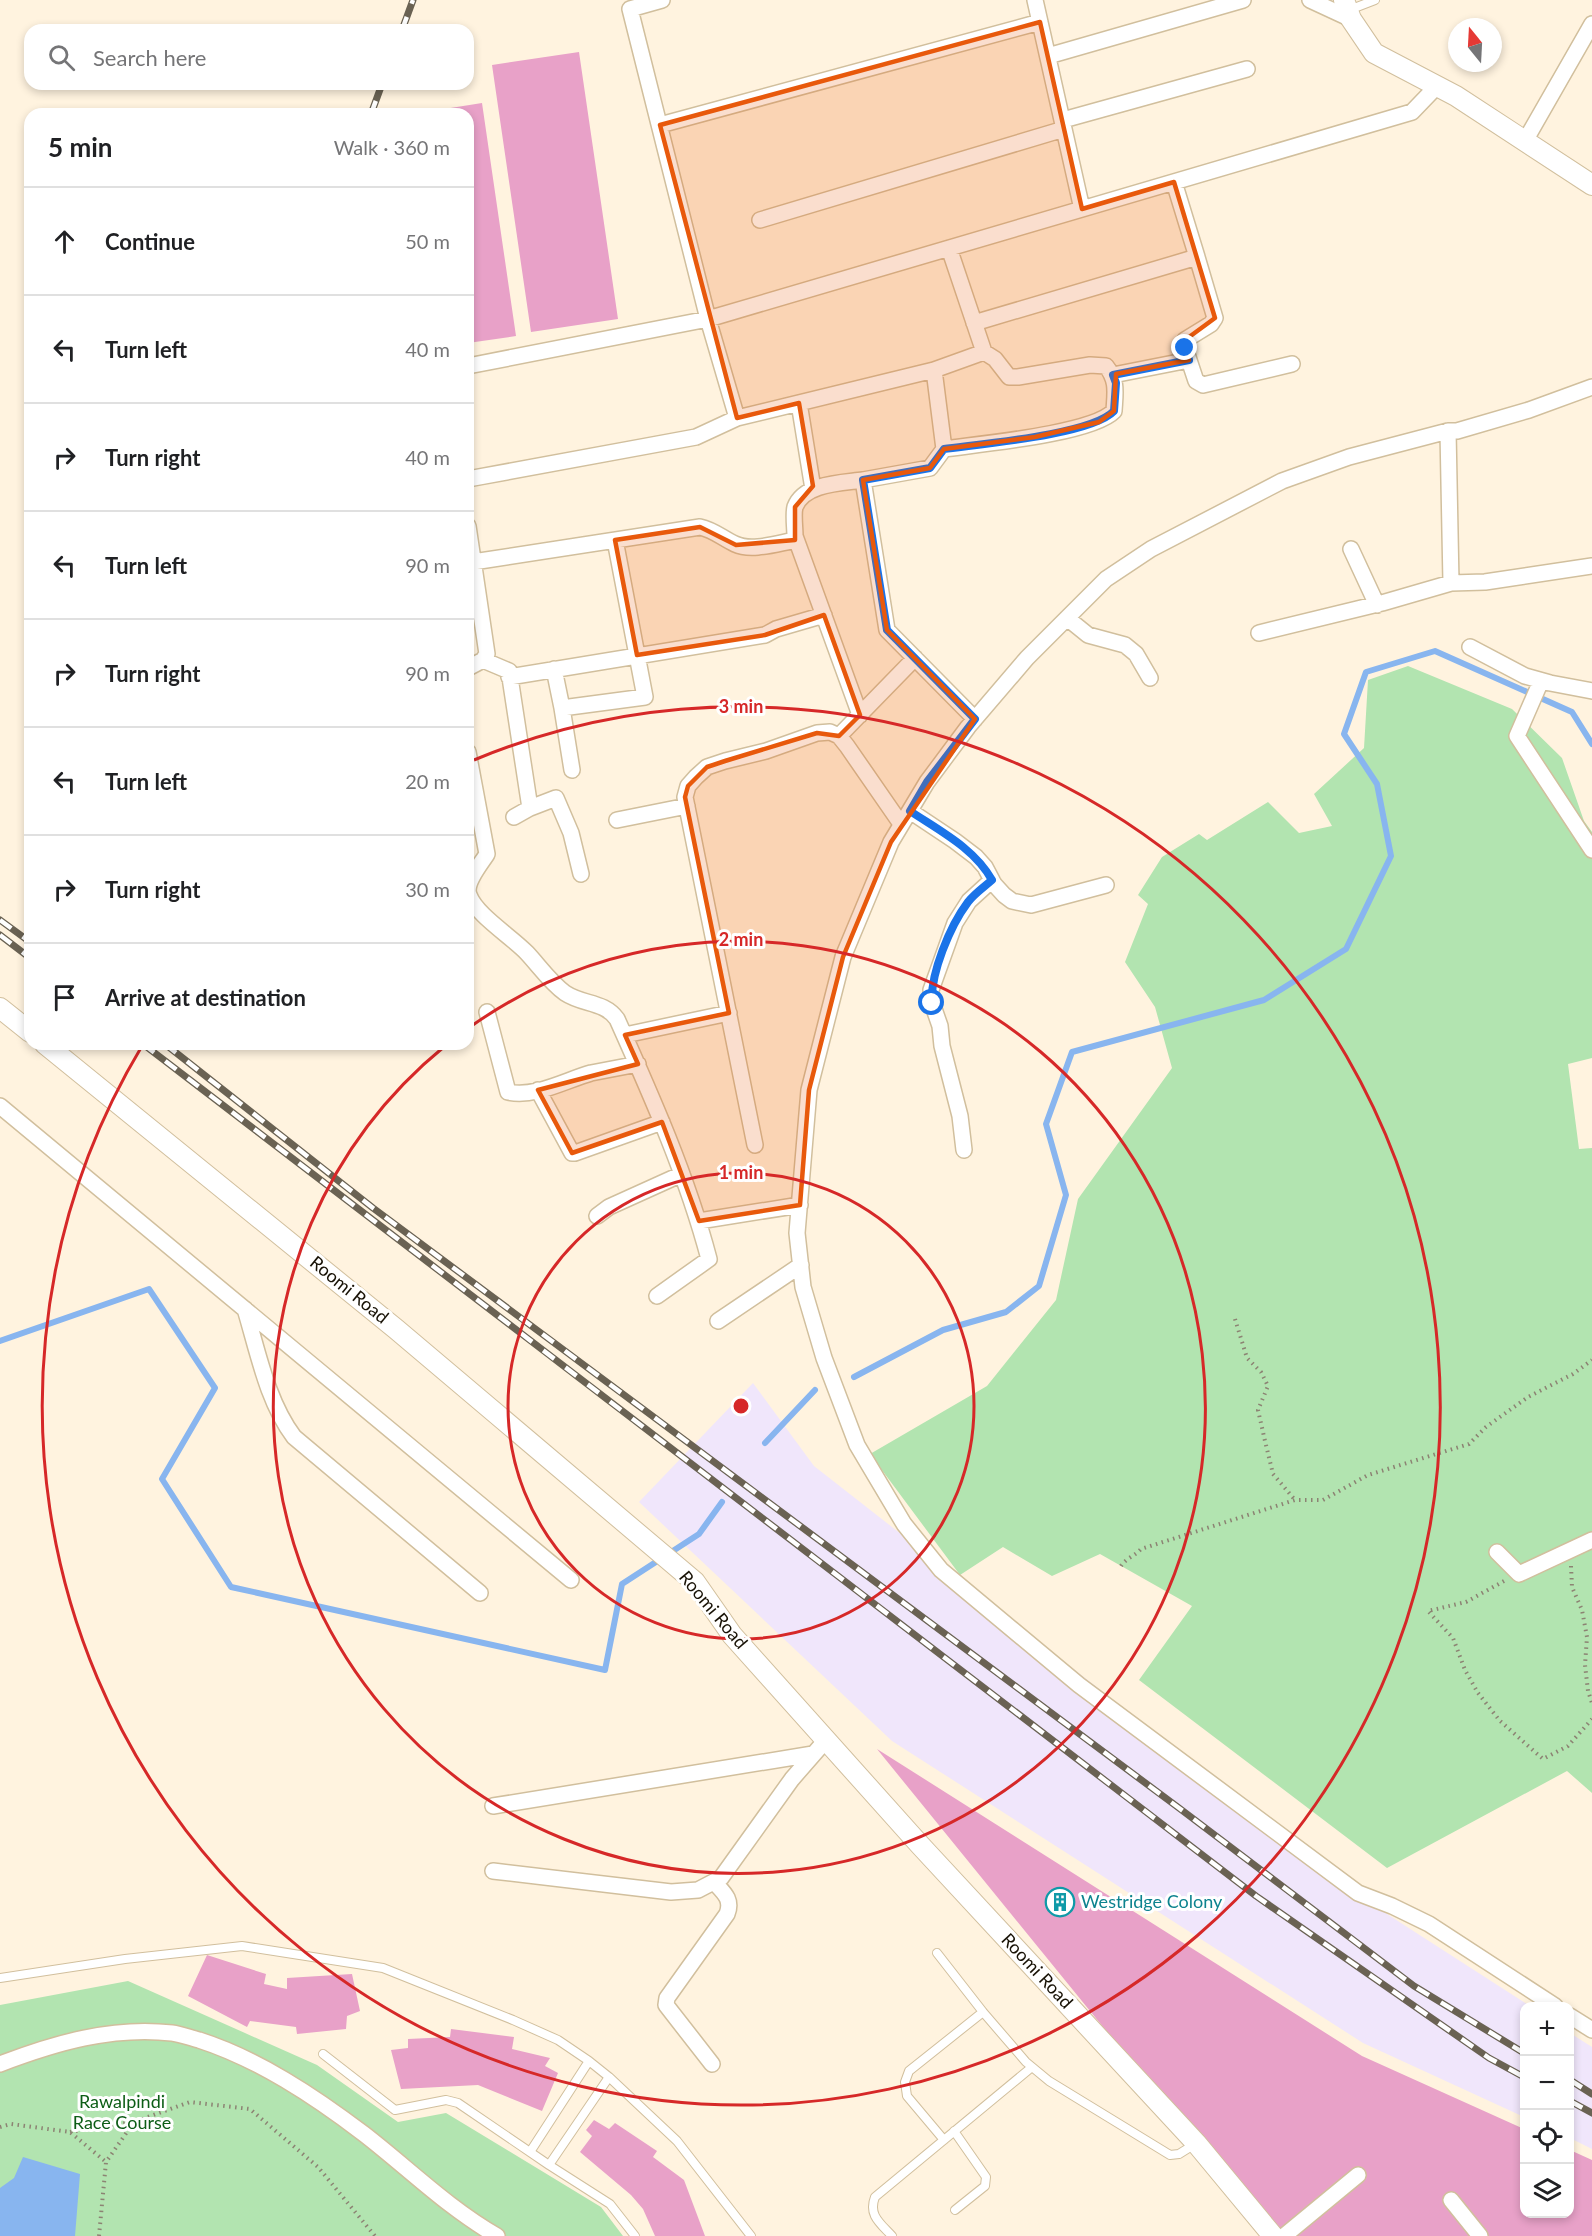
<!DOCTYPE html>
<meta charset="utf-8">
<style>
:root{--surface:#fff;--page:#f2f2f2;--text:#202124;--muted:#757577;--line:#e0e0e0}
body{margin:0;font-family:Lato,sans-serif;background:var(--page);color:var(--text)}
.controls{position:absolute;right:18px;bottom:18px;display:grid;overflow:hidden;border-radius:12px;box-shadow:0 3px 9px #0003}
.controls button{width:54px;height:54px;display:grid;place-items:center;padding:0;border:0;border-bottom:2px solid var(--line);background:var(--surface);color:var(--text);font:30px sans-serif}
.compass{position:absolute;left:1448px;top:18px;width:54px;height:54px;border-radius:50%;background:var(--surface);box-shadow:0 3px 9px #0003;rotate:342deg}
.stop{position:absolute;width:18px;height:18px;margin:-14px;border:4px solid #1a73e8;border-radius:50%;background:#fff}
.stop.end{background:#1a73e8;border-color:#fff;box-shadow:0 2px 6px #0008}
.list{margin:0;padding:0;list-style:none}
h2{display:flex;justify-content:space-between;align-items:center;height:78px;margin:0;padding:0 24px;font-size:26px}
h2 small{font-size:20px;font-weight:400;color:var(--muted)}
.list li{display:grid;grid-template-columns:39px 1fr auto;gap:18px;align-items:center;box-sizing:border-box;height:108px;padding:0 24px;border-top:2px solid var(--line)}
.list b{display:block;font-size:22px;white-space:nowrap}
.list em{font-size:20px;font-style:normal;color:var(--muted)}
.icon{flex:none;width:33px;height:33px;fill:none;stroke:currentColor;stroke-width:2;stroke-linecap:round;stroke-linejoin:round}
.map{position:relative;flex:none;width:1592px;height:2236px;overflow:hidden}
.search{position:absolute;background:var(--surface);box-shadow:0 3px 9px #0003;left:24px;top:24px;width:450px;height:66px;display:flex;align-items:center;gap:15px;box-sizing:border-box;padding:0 21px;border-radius:18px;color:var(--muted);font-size:22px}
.panel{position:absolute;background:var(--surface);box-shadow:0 3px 9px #0003;left:24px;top:108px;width:450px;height:942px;border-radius:18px}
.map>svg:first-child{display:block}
</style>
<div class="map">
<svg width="1592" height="2236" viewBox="0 0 1592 2236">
<rect width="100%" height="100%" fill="#fff3df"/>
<!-- industrial -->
<path fill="#f0e6fb" d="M 753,1383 L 814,1466 L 1387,1914 L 1530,2006 L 1524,2006 L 1524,2117 L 1363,2043 L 892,1741 L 639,1502 Z
M 1570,2033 L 1592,2047 L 1592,2149 L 1570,2138 Z"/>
<!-- green -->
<path fill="#b2e4b0" d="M 1408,666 L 1512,709 L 1562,758 L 1584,821 L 1592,832 L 1592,1058 L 1568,1064 L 1579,1149 L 1592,1148 L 1592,1793 L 1567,1771 L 1387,1868 L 1139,1680 L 1192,1606 L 1100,1554 L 1052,1576 L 1003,1547 L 960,1575 L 870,1454 L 987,1386 L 1056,1300 L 1078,1199 L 1172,1068 L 1155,1007 L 1125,962 L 1148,904 L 1138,895 L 1162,857 L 1199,834 L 1207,840 L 1268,802 L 1299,833 L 1332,826 L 1314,794 L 1364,748 L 1368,680 Z
M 128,1981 L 317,2065 L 398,2122 L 446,2113 L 601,2207 L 623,2236 L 0,2236 L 0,2005 Z"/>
<!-- water -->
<path fill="#88b5ef" d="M 23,2157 L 80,2174 L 75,2236 L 0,2236 L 0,2188 L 14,2178 Z"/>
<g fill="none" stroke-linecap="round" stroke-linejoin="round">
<!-- stream -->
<path stroke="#88b5ef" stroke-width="6" d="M 0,1341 L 149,1289 L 215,1388 L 162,1479 L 231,1587 L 605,1670 L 622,1584 L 699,1534 L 722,1502
M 854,1377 L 943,1330 L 1006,1312 L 1039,1286 L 1066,1195 L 1046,1124 L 1072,1052 L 1264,1000 L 1346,949 L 1391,856 L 1377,784 L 1344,734 L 1366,672 L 1435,651 L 1572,712 L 1592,744
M 765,1443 L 815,1390"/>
</g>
<!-- building -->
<path fill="#e8a1c8" d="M 579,52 L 618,319 L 531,332 L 492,65 Z
M 482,103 L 516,336 L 468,343 L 468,114 L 419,113 Z
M 877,1749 L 1362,2056 L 1524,2129 L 1524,2214 L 1570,2214 L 1570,2150 L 1592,2160 L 1592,2236 L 1273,2236 Z
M 207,1955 L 266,1974 L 264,1984 L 287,1989 L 287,1978 L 352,1974 L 360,2011 L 347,2016 L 346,2029 L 297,2034 L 296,2027 L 250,2021 L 247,2027 L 188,1996 Z
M 451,2029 L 514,2037 L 512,2049 L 550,2058 L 545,2066 L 558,2073 L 542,2111 L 478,2085 L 401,2089 L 391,2050 L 408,2048 L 408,2039 L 450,2037 Z
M 594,2120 L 609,2129 L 615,2123 L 657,2151 L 653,2157 L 684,2180 L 705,2236 L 655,2236 L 643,2209 L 631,2195 L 580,2152 L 592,2136 L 586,2130 Z"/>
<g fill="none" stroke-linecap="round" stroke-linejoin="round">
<!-- service casing -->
<g stroke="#d1bf9d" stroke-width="10">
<path id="service" d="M 1349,10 L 1375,0
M 937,1953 L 983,2012 L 1026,2062 L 1049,2081 L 1170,2155 L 1179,2154 L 1195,2144
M 0,1978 L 125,1959 L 242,1946 L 383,1968 L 513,2020 L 558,2040 L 589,2061 L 609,2077 L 677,2141 L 751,2236
M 323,2054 L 395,2110 L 446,2100 L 458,2103 L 549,2165 L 610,2204 L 635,2236
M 954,2131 L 986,2177 L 985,2186 L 955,2210
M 944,2140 L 907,2096 L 905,2082 L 909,2071 L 983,2012
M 530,2152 L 589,2061
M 549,2165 L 609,2077
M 892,2236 C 880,2223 868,2215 875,2197 L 1032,2067"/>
</g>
<!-- minor casing -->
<g stroke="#d1bf9d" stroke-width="18">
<path id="minor" d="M 1035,0 L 1082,209
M 1310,0 L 1351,19
M 1048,56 L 1243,0
M 1063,120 L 1247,69
M 660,125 L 1040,22
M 1525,141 L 1592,24
M 760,220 L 1064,129
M 1197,257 L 1215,318 L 1211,324 L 1185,340 L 1185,348 L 1196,381 L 1203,385 L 1292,364
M 974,323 L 1197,257 L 1174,182
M 468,366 L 708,319 L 630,9 L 662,0
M 934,370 L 984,352 L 949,248
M 1113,375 L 1189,360
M 799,403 L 813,489
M 1448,431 L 1451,583 L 1485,582 L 1592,566
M 944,449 C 979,444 1092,434 1114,411 C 1115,393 1118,381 1106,366 L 1090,365 L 1018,377 L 1009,377 L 995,359 L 984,352
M 468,479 L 696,437 L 737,418
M 468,526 L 487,654 L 483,660 L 468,668
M 1351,549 L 1377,605
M 473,562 L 700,527 C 714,530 722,538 735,544 C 752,552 778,543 796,540
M 1067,618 L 1088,635 L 1125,645 L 1136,654 L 1150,678
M 1259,633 L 1382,603 L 1451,583
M 1470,647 L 1525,676 L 1550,683 L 1592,691
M 483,660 L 509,671 L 530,808
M 554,669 L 562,708 L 645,697 L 615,540
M 509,677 L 765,635 L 776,629 L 824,615
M 1541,681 L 1517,736 L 1592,850
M 562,708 L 572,770
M 860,715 L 795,536 C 795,528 793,514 795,507 C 804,483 842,483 863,480
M 975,719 L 887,630 L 863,480 L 930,468 L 944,449 L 934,370 L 737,418 L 708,319 L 1412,112 L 1437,86
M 839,736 L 915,658
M 468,752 L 487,854 C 481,864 464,883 469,895 C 476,915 512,937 527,953 C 540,967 550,982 565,993 C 583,1005 604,1001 617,1019 C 652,1097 687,1176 709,1259 L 657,1296
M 910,811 L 955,841 L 976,857 L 985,867 L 994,884 L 1004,895 L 1012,901 L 1031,905 L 1106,885
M 514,817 L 530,808 L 556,798 L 571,833 L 581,874
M 617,820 L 687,806
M 487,1012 L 508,1092 C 535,1098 566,1080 591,1073 C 607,1070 623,1067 638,1064
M 625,1035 L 729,1013
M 538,1090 L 572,1153 L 575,1153 L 662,1122
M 0,1106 L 571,1580
M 755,1145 L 685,797 L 688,786 L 696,777 L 707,767 L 725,761 L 766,751 L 817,733 L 830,732 L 839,736 L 847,746 L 901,824
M 964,1150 L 960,1116 L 942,1046 L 940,1026 L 932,1003 L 931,990 L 955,923 L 969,901 L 992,880
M 597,1216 L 609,1207 L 682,1174
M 699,1221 L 800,1205
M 245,1309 C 258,1352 267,1401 294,1437 L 480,1593
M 718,1321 L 801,1265
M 1497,1552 L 1519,1574 L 1592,1540
M 493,1806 L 813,1754
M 493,1871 L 671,1892 L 698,1890 L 721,1878 L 792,1779 L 826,1740
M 1555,2006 L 1429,1924 L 1392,1906 L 1358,1893 L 1079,1685 L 941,1570 L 904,1524 L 857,1445 L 824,1358 L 803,1287 L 797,1233 L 809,1090 L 843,957 L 891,842 L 927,782 L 968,727 L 1027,658 L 1106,579 L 1151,549 L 1282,481 L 1349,457 L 1448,431 L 1457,431 L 1529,410 L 1592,387
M 1570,2016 L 1592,2030
M 0,2064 C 55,2043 113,2026 172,2033 C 181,2034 190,2038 199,2040 C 258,2059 314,2096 364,2134 C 408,2168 448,2208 497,2236
M 712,2064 L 666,2005 L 667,1998 L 727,1914 C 733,1899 723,1892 714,1882
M 1451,2200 L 1480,2236
M 1284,2236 L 1358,2175"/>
</g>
<!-- tertiary casing -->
<g stroke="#d1bf9d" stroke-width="22">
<path id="tertiary" d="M 1344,0 L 1351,19 L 1374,53 L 1456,96 L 1592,185
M 0,1008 L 30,1032
M 45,1044 L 396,1329 L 695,1582 L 732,1635 L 920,1845 L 1196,2143 L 1273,2236"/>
</g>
<!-- path -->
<path stroke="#8c8373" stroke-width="4" stroke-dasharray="1.5 4.5" stroke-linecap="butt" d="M 1235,1319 L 1247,1358 L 1261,1372 L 1268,1386 L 1258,1410 L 1265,1441 L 1273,1474 L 1295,1500
M 1121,1566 C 1126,1558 1135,1556 1141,1549 L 1295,1500 L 1323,1500 L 1368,1475 L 1469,1444 L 1486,1427 L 1528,1397 L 1573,1374 L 1592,1360
M 1571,1566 L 1572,1587 L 1582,1610 L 1587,1637 L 1585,1665 L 1588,1691 L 1592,1703
M 1504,1581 L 1466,1602 L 1428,1611 L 1453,1638 L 1465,1670 L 1478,1693 L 1500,1721 L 1543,1759 L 1568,1746 L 1592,1719
M 0,2127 L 11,2124 L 70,2132 L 106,2162
M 70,2132 L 133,2122
M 99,2236 L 106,2162 L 134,2122 L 190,2102 L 250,2109 L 318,2167 L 375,2236"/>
<!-- service -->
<use href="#service" stroke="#fff" stroke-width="8"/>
<!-- minor -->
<use href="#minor" stroke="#fff" stroke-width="15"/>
<!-- tertiary -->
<use href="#tertiary" stroke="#fff" stroke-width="20"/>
<!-- rail casing -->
<g stroke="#6a6253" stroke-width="7">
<path id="rail" d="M 402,30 L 413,0
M 371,114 L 382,84
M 0,920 L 30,942
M 0,935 L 30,958
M 143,1044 L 1256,1896 L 1489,2058 L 1524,2077
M 165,1044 L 373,1208 L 1179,1808 L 1414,1986 L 1524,2053
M 1570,2080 L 1592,2094
M 1570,2101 L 1592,2113"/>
</g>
<!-- rail -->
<use href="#rail" stroke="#fff" stroke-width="4.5" stroke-dasharray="14" stroke-linecap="butt"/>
</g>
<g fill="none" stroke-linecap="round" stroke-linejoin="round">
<!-- route -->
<path stroke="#1a73e8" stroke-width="8" d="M 932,1003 C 930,974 950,926 968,902 C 974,894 984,887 992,880 C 974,848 940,831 910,811 L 927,782 L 975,719 L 887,630 L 863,480 L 930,468 L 944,449 C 980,444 1091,435 1114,411 L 1116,383 L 1113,375 L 1189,360 L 1185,348"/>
</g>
<!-- marked area -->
<path fill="#e8590c" fill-opacity="0.2" stroke="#e8590c" stroke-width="4.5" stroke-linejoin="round" d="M 1040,22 L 1082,209 L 1174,182 L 1215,318 L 1185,340 L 1189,360 L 1116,374 L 1114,411 L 1099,422 L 1035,437 L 944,449 L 930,468 L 863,480 L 887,630 L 975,719 L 891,842 L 843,957 L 809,1090 L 800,1205 L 699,1221 L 662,1122 L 572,1153 L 538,1090 L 638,1064 L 625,1035 L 729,1013 L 685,797 L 688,786 L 707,767 L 725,761 L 817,733 L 839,736 L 860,715 L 824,615 L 765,635 L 637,655 L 615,540 L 700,527 L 736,545 L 795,540 L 795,507 L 813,486 L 799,403 L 737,418 L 660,125 Z"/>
<!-- distance rings -->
<g fill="none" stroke="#d62828" stroke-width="3">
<circle cx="741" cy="1406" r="233"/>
<path d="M470 1027A466 466 0 1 1 445 1046"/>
<path d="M474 760A699 699 0 1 1 142 1046"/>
</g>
<!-- icons -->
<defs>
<g id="building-ring" transform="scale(1.5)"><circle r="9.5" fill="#fff" stroke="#0f9aa8" stroke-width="1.5"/><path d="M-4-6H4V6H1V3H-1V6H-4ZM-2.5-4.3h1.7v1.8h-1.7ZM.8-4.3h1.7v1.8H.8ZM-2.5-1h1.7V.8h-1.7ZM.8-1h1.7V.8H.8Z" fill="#0f9aa8"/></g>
</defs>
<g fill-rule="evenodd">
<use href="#building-ring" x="1060" y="1902"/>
</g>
<g text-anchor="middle" stroke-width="6" stroke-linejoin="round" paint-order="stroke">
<!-- street labels -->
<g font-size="18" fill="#181206" stroke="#fff">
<text transform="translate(349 1290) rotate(39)" y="6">Roomi Road</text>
<text transform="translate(713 1610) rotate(50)" y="6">Roomi Road</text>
<text transform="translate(1037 1971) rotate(47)" y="6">Roomi Road</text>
</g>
<!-- culture labels -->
<g font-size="18" fill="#0d838f" stroke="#fff" text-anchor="start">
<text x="1081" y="1908">Westridge Colony</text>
</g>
<!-- park labels -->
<g font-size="18" fill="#0d5d16" stroke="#fff">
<text x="122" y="2108">Rawalpindi<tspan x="122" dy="21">Race Course</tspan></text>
</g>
</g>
<circle cx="741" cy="1406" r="9" fill="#d62828" stroke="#fff" stroke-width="3"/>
<g font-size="18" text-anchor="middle" font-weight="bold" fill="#d62828" stroke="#fff" stroke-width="6" stroke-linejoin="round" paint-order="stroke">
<text x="741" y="713">3 min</text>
<text x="741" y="946">2 min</text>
<text x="741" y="1179">1 min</text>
</g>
</svg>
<div class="controls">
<button>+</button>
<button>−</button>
<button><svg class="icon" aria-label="locate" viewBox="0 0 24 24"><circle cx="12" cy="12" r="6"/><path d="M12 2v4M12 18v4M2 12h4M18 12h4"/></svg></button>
<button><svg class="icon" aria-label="layers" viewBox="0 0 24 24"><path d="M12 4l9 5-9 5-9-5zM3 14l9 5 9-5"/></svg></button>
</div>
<svg class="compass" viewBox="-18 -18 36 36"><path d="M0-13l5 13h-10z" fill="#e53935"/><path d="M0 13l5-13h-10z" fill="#757577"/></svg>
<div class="stop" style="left:932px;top:1003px"></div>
<div class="stop end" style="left:1185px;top:348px"></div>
<div class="search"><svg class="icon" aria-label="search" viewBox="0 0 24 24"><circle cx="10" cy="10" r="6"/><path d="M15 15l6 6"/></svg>Search here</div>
<section class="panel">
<h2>5 min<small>Walk · 360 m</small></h2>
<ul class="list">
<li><svg class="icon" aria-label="ahead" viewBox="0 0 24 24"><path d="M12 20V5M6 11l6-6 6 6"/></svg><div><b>Continue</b></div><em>50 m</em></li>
<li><svg class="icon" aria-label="left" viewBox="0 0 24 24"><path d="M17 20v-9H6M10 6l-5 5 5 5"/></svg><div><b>Turn left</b></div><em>40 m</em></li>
<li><svg class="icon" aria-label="right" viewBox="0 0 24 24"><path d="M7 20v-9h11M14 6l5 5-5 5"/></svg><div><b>Turn right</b></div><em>40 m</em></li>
<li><svg class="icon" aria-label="left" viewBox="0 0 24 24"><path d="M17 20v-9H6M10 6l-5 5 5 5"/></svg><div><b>Turn left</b></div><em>90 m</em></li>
<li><svg class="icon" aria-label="right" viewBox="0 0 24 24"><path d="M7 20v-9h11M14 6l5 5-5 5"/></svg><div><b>Turn right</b></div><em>90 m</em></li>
<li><svg class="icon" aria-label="left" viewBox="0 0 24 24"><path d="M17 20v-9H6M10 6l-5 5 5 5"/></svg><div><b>Turn left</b></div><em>20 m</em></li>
<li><svg class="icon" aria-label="right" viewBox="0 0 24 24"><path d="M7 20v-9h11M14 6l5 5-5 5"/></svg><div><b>Turn right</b></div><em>30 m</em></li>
<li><svg class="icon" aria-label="arrive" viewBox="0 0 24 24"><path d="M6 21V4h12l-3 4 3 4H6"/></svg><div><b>Arrive at destination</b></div></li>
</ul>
</section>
</div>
